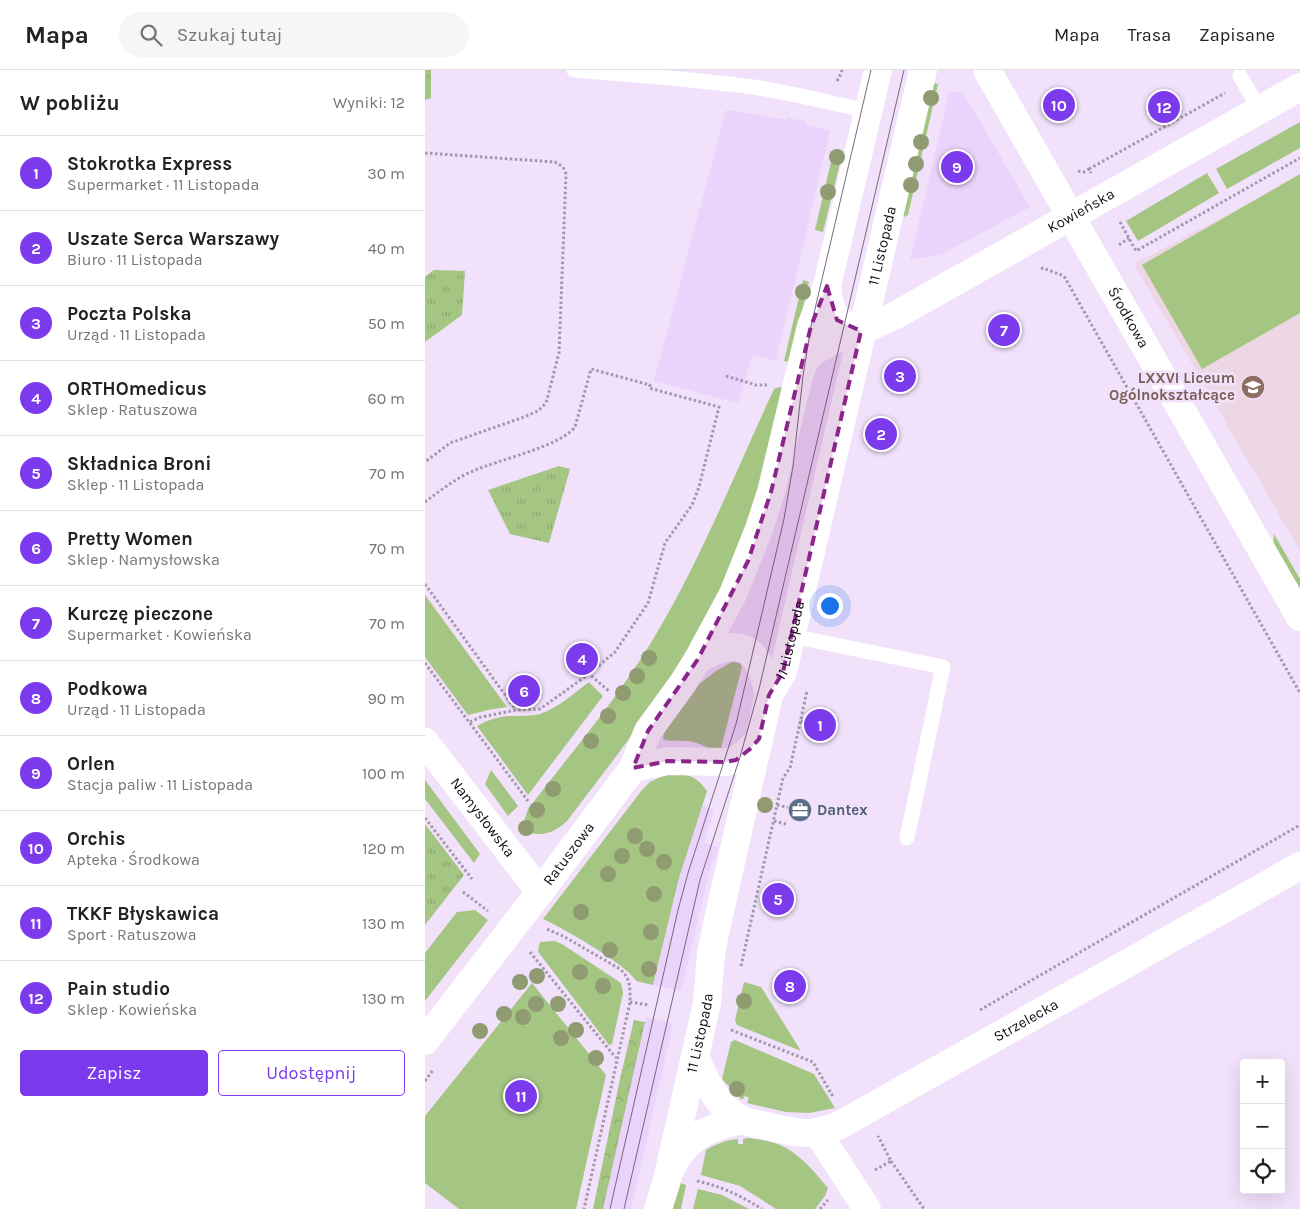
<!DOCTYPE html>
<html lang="pl">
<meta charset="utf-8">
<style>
:root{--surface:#fff;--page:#f6f6f6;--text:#222;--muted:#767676;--line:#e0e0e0;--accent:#7c3aed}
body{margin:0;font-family:Karla,sans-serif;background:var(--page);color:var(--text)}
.controls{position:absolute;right:15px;bottom:15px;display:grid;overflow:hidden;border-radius:5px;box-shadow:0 5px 20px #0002}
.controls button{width:45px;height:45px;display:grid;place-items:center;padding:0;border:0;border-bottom:1px solid var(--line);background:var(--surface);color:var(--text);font:25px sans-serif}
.you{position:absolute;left:404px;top:535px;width:18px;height:18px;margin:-12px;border:4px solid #fff;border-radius:50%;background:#1a73e8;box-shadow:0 0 0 8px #1a73e833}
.badge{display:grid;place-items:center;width:32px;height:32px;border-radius:50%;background:var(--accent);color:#fff;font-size:16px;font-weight:700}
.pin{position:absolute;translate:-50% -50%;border:2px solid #fff;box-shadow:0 1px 5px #0006}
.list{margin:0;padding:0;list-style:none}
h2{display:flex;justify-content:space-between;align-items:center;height:65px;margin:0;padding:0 20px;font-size:21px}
h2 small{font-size:16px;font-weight:400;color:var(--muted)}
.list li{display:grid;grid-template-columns:32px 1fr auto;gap:15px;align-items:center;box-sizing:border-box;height:75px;padding:0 20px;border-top:1px solid var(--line)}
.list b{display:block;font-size:19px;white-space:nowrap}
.list p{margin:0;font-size:16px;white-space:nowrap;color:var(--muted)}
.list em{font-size:16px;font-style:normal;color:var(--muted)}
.actions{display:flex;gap:10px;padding:15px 20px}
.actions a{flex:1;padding:11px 0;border:1px solid var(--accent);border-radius:5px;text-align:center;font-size:18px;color:var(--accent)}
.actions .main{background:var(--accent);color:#fff}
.icon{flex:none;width:28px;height:28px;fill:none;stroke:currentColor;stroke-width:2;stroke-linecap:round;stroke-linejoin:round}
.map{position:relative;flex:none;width:875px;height:1139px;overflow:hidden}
header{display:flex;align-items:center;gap:30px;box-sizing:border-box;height:70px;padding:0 25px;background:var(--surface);border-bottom:1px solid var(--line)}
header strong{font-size:24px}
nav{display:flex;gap:28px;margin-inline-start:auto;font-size:18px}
.search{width:350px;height:45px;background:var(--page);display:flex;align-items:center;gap:12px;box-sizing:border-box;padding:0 18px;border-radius:28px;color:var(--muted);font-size:19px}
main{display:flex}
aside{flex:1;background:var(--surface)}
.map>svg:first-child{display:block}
</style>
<header>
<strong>Mapa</strong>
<div class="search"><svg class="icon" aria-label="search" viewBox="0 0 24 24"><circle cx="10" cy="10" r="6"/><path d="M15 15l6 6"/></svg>Szukaj tutaj</div>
<nav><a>Mapa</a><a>Trasa</a><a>Zapisane</a></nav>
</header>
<main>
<aside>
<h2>W pobliżu<small>Wyniki: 12</small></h2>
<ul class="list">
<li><span class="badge">1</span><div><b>Stokrotka Express</b><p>Supermarket · 11 Listopada</p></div><em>30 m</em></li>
<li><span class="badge">2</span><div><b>Uszate Serca Warszawy</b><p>Biuro · 11 Listopada</p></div><em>40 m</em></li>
<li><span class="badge">3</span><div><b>Poczta Polska</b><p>Urząd · 11 Listopada</p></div><em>50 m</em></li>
<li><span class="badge">4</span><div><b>ORTHOmedicus</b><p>Sklep · Ratuszowa</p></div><em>60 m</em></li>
<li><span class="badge">5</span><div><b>Składnica Broni</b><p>Sklep · 11 Listopada</p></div><em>70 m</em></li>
<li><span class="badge">6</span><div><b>Pretty Women</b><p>Sklep · Namysłowska</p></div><em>70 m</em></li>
<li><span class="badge">7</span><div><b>Kurczę pieczone</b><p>Supermarket · Kowieńska</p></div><em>70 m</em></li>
<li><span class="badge">8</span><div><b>Podkowa</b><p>Urząd · 11 Listopada</p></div><em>90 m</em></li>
<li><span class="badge">9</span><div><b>Orlen</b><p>Stacja paliw · 11 Listopada</p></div><em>100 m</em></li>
<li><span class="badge">10</span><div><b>Orchis</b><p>Apteka · Środkowa</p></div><em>120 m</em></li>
<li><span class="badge">11</span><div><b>TKKF Błyskawica</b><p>Sport · Ratuszowa</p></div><em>130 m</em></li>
<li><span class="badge">12</span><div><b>Pain studio</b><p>Sklep · Kowieńska</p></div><em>130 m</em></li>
</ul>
<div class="actions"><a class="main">Zapisz</a><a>Udostępnij</a></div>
</aside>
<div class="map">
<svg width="875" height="1139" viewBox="0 0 875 1139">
<defs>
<pattern id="forest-crowns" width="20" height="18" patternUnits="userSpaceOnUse" patternTransform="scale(1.25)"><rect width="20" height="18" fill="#a5c583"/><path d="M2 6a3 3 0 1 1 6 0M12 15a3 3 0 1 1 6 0" fill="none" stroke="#8da870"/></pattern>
<pattern id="park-tufts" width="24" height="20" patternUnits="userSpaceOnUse" patternTransform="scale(1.25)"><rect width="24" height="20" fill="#a5c583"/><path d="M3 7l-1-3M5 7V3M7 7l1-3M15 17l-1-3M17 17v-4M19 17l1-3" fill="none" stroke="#8da870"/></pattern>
</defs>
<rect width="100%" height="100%" fill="#f1e1fb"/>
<!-- built -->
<path fill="#ebd3fb" d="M 537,21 L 605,137 L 517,184 L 485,190 L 524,23 Z
M 301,40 L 337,45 L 361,50 L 362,47 L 381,52 L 381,55 L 405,61 L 351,291 L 327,285 L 313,333 L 229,311 Z
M 277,735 L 289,740 L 279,773 L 293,777 L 289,792 L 287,791 L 256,921 L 228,915 L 254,808 Z
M 221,947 L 248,954 L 206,1139 L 178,1139 Z"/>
<!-- education -->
<path fill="#edd7e4" d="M 875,106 L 875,481 L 709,194 Z"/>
<!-- green -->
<path fill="#a5c583" d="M 507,13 L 513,14 L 483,145 L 479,147 L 478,146 Z
M 875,52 L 875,78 L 802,119 L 791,99 Z
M 408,83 L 417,85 L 398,162 L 390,160 Z
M 782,103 L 794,123 L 713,171 L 701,151 Z
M 875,104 L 875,243 L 777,299 L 717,195 Z
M 378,210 L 384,212 L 365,292 L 359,291 Z
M 354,317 L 359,318 C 342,385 327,454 297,517 C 258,603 198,677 142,751 C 129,764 113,768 96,760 L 103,739 C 145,684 191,631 227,571 C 275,492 310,403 349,319 Z
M 849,464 L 875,509 L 875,525 L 848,478 Z
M 0,525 L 82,637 L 63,640 L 43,645 L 0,587 Z
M 307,592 L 315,593 L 317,597 L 295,682 L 292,683 C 282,677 273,672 262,671 C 254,670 245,672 238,669 L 239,663 L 273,615 L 291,601 Z
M 164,612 L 178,626 L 103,725 L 52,656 C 63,650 75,646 88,646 C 98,646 106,646 115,644 C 133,638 149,623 164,612 Z
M 66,700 L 93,736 L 83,746 L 60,714 Z
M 242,704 C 262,704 270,704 282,721 L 254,808 L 228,915 L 211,911 C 203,895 136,857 118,849 L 217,720 L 225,712 Z
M 0,710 L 55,784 L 49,793 L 0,729 Z
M 50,840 L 63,850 L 0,931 L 0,883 L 32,842 Z
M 129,871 L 137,874 L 196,913 L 198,923 L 187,974 L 184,975 L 114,883 L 113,880 L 115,872 Z
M 319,912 L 336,917 L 376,981 L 312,955 L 310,950 Z
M 107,913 L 181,1005 L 151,1139 L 34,1139 L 0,1113 L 0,1046 Z
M 310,970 L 389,1004 L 410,1038 L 384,1043 L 361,1042 L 322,1033 L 324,1028 L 320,1026 L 317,1030 L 297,1009 L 306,972 Z
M 323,1068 C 331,1069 340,1070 347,1072 C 371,1079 388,1100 403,1118 L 400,1126 L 390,1139 L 351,1139 L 315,1116 L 276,1105 L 281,1080 C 291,1074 301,1070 313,1069 L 313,1074 L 318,1074 L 318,1069 Z
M 252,1112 L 261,1115 L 256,1139 L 246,1139 Z
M 273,1119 L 297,1125 L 324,1139 L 268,1139 Z"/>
<!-- forest -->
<path fill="url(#forest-crowns)" d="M 209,950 L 220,952 L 178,1139 L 168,1139 L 195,1009 Z"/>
<!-- park -->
<path fill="url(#park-tufts)" d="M 0,0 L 6,0 L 6,28 L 0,30 Z
M 9,200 L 40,201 L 37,245 L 0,272 L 0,207 Z
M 134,396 L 145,399 L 124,473 L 85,464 L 63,420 Z
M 0,754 L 39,805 L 0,855 Z"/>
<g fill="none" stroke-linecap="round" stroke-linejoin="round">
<!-- path -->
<path stroke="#a497ac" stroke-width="3" stroke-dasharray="2.5 2.5" stroke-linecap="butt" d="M 412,11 L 414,8 L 417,0
M 0,83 L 130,92 L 138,97 L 141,104 L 134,283 L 121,333 L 113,341 L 99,347 L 25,373 L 0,392
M 664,99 L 800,23
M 653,101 L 659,102 L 664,99 L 666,103
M 695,152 L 711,181 L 875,88
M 694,175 L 704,168
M 616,199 L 618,198 L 639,206 L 875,623
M 301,306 L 331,315 L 342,315
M 0,432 C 15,421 31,408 48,401 C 73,390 136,376 150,357 L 166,299 L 225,315 L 224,318 L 294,337 L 274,417 L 267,435 L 240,473 L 223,533 L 190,582 L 164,604
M 0,514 L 91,640
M 0,593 L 103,731
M 376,651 L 385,653
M 45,652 L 56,647 L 91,640 L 115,639 L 164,604 L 185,622
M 352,735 L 365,738
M 0,748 L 47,809
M 349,751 L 361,754
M 38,822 L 63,841
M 122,859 L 138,866 L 195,899 C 206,909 205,918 205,932 L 159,1139
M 105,882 L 191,988
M 316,896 L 358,708 L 365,698 L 382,621
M 205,932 L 223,935
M 555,940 L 875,755
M 306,960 L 388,992 L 407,1025 L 409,1024
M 0,1011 L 8,1000
M 466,1091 L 499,1139
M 450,1100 L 466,1091 L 453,1066
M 272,1111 C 296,1116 316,1126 337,1139
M 395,1139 L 403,1130"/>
<!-- lane -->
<path stroke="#fff" stroke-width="15" d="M 149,0 C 209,5 268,9 328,17 C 367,23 405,33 444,41
M 815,6 L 835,40
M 367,566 L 518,597 L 482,768"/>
<!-- street -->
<g stroke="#fff" stroke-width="28">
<path id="s1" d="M 562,0 L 875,547"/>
<path d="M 402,216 C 405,245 409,251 436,261"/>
<path id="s2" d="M 374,305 L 380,290 L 391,280 L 417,266 L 436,261 L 471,245 L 875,17"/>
<path id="s3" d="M 0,672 L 115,822"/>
<path id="s4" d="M 270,985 C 278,1008 295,1042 320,1051 C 329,1054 340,1055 349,1058 C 376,1064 386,1066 413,1056 L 875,796"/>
<path d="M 393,1063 L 442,1139"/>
<path d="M 244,1103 C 259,1068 282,1057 318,1050"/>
</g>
<!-- secondary -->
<g stroke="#fff" stroke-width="28">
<path d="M 273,589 C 283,584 295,577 307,577 C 333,576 339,605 344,625"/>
<path d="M 208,698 L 243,691 L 300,692 L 311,690 L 325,679 L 334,669"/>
<path id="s5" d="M 0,971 L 115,822 L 208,698 L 223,661 L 258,613 L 273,589 L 308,524 L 334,459 L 346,422 L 386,256 L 402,216 L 453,0"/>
<path id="s6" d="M 233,1139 L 242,1110 L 282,933 L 286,884 L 290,863 L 344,625 L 358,602 L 498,0"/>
</g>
<!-- tram -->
<path stroke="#756a7b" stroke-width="1" d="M 185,1139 L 253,840 L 263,803 L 311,654 L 359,449 L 368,396 L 378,306 L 386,256 L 446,0
M 199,1139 L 275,810 L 315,687 L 334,619 L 479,0"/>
</g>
<!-- trees -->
<g fill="#909b71">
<circle cx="506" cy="28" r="8"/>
<circle cx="496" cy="72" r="8"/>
<circle cx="412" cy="87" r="8"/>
<circle cx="491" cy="94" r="8"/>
<circle cx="486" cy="115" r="8"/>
<circle cx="403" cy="122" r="8"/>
<circle cx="378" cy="222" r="8"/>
<circle cx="224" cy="588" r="8"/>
<circle cx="212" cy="606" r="8"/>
<circle cx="198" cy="623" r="8"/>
<circle cx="183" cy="646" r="8"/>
<circle cx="166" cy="671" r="8"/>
<circle cx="128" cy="719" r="8"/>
<circle cx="340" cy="735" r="8"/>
<circle cx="112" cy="740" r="8"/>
<circle cx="101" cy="758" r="8"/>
<circle cx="210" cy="766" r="8"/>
<circle cx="222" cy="779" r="8"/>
<circle cx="197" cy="786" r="8"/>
<circle cx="239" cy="792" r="8"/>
<circle cx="183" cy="804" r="8"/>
<circle cx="229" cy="824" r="8"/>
<circle cx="156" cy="842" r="8"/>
<circle cx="226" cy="862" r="8"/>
<circle cx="185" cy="880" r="8"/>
<circle cx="224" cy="899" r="8"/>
<circle cx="155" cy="902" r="8"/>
<circle cx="112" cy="906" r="8"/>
<circle cx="95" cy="912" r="8"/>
<circle cx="178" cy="916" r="8"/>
<circle cx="319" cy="931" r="8"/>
<circle cx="111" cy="934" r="8"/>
<circle cx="133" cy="934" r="8"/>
<circle cx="79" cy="944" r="8"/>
<circle cx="98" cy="947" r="8"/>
<circle cx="151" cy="960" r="8"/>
<circle cx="55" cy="961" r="8"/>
<circle cx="136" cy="968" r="8"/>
<circle cx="171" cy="988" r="8"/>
<circle cx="312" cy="1019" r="8"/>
</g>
<!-- marked area -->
<path fill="#8a258c" fill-opacity="0.2" stroke="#8a258c" stroke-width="4" stroke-dasharray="10 6" stroke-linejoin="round" d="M 402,216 L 412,250 L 436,261 L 358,602 L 344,625 L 334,669 L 325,679 L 311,690 L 300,692 L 243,691 L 208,698 L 223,661 L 273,589 L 323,491 L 346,422 L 386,256 Z"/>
<!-- icons -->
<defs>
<g id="school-disc" transform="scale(1.25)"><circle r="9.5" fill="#8d6e63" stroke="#f1e1fb"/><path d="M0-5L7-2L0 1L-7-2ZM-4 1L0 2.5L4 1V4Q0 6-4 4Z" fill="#fff"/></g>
<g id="office-disc" transform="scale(1.25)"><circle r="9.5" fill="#5c6f8a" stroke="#f1e1fb"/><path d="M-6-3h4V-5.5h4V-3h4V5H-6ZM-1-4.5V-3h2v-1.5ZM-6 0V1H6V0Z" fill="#fff"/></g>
</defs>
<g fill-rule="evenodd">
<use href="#school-disc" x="828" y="317"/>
<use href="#office-disc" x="375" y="740"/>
</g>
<g text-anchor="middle" stroke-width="5" stroke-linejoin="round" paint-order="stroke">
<!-- street labels -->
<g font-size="15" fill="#140d18" stroke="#f1e1fb">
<text dy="5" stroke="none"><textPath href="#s2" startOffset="331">Kowieńska</textPath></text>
<text dy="5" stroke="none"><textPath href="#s6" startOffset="991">11 Listopada</textPath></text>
<text dy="5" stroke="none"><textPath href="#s1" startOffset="285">Środkowa</textPath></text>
<text dy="5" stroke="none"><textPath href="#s6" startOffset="586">11 Listopada</textPath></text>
<text dy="5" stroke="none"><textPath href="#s3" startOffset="95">Namysłowska</textPath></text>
<text dy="5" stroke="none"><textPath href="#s5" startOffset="236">Ratuszowa</textPath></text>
<text dy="5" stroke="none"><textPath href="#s4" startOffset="396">Strzelecka</textPath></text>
<text dy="5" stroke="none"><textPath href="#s6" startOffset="181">11 Listopada</textPath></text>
</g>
<!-- education labels -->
<g font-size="15" font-weight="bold" fill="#785e54" stroke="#f1e1fb" text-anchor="end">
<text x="810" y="313">LXXVI Liceum<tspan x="810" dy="17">Ogólnokształcące</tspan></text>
</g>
<!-- service labels -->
<g font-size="15" font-weight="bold" fill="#4e5e75" stroke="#f1e1fb" text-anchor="start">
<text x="392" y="745">Dantex</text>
</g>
</g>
</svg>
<div class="controls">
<button>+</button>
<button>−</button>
<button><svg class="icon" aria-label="locate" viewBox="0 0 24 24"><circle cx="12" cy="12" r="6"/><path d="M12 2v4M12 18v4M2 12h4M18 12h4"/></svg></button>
</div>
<div class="you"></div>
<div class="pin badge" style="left:395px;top:655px">1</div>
<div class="pin badge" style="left:456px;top:364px">2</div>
<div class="pin badge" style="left:475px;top:306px">3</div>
<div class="pin badge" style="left:157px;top:589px">4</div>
<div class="pin badge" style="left:353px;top:829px">5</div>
<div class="pin badge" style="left:99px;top:621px">6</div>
<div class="pin badge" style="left:579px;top:260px">7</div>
<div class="pin badge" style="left:365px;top:916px">8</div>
<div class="pin badge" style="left:532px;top:97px">9</div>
<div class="pin badge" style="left:634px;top:35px">10</div>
<div class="pin badge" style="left:96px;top:1026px">11</div>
<div class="pin badge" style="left:739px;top:37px">12</div>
</div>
</main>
